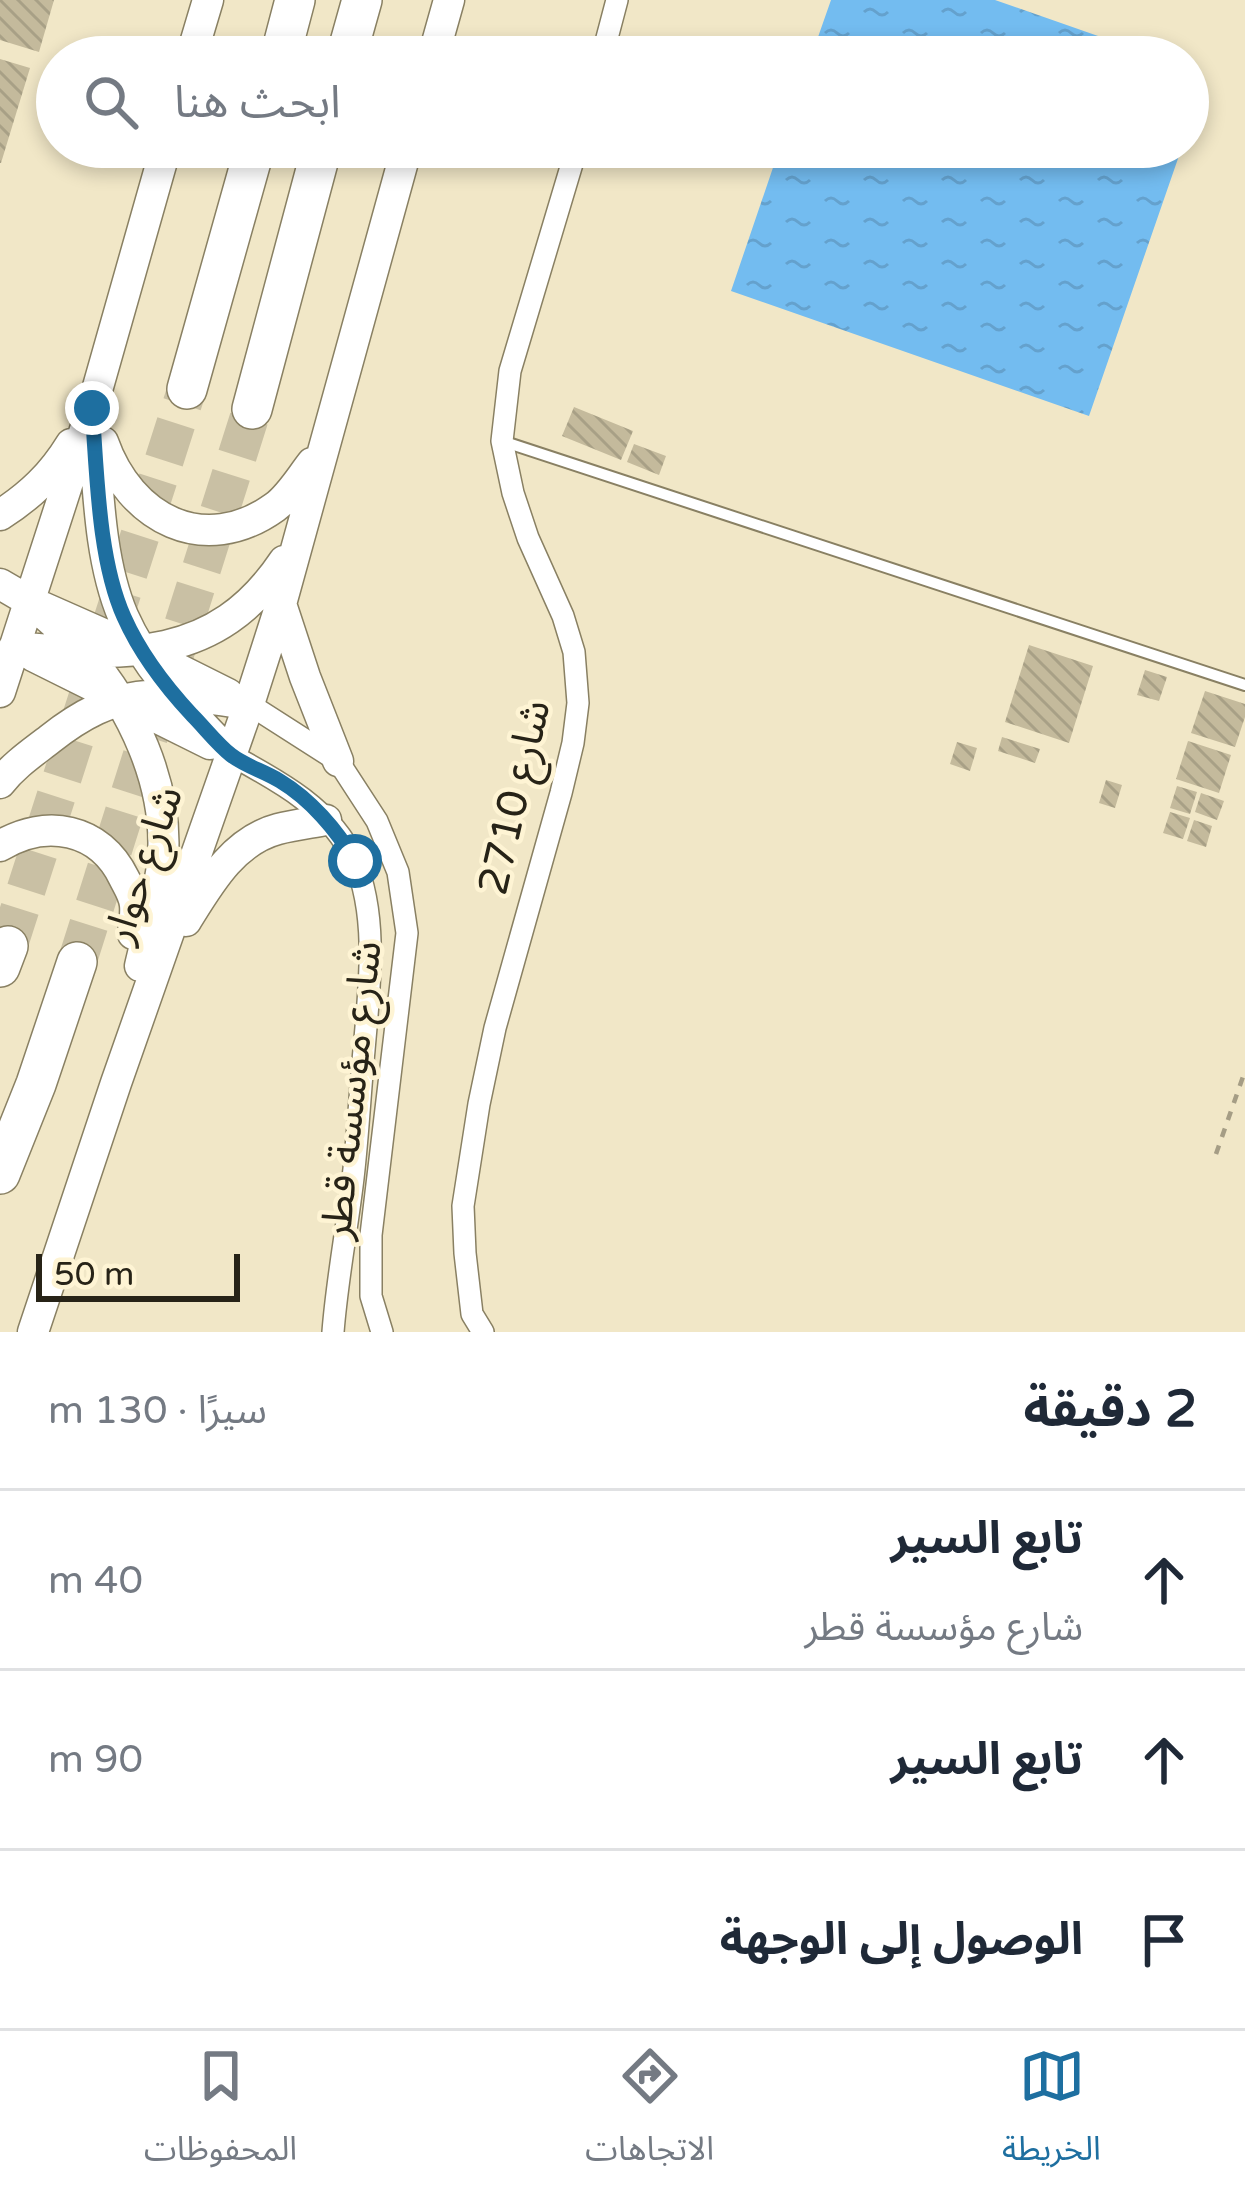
<!DOCTYPE html>
<html lang="ar">
<meta charset="utf-8">
<style>
:root{--surface:#fff;--page:#f2f2f3;--text:#1f2937;--muted:#747a83;--line:#e0e1e3;--accent:#1e6fa0}
body{margin:0;font-family:"Varela Round","Noto Sans Arabic",sans-serif;background:var(--page);color:var(--text);direction:rtl}
.scale{position:absolute;left:36px;bottom:30px;width:204px;box-sizing:border-box;padding-left:12px;border:6px solid #272317;border-top:0;font-size:33px;line-height:42px;white-space:nowrap;color:#272317;-webkit-text-stroke:9px #fef4d4;paint-order:stroke}
.stop{position:absolute;width:36px;height:36px;margin:-27px;border:9px solid #1e6fa0;border-radius:50%;background:#fff}
.stop.end{background:#1e6fa0;border-color:#fff;box-shadow:0 3px 12px #0008}
.list{margin:0;padding:0;list-style:none}
h2{display:flex;justify-content:space-between;align-items:center;height:156px;margin:0;padding:0 48px;font-size:51px}
h2 small{font-size:39px;font-weight:400;color:var(--muted)}
.list li{display:grid;grid-template-columns:78px 1fr auto;gap:36px;align-items:center;box-sizing:border-box;height:180px;padding:0 48px;border-top:3px solid var(--line)}
.list b{display:block;font-size:45px;white-space:nowrap}
.list p{margin:0;font-size:39px;white-space:nowrap;color:var(--muted)}
.list em{font-size:39px;font-style:normal;color:var(--muted)}
.icon{flex:none;width:66px;height:66px;fill:none;stroke:currentColor;stroke-width:2;stroke-linecap:round;stroke-linejoin:round}
.map{position:relative;flex:none;width:1245px;height:1332px;overflow:hidden;direction:ltr}
.search{position:absolute;background:var(--surface);box-shadow:0 6px 18px #0003;left:36px;right:36px;top:36px;height:132px;display:flex;align-items:center;gap:30px;box-sizing:border-box;padding:0 42px;border-radius:66px;color:var(--muted);font-size:45px}
.sheet{height:696px;background:var(--surface)}
nav{display:flex;justify-content:space-around;align-items:center;box-sizing:border-box;height:168px;border-top:3px solid var(--line);background:var(--surface);font-size:33px;color:var(--muted)}
nav a{display:grid;justify-items:center;gap:6px}
nav .on{color:var(--accent)}
.map>svg:first-child{display:block}
</style>
<div class="map">
<svg width="1245" height="1332" viewBox="0 0 1245 1332">
<defs>
<pattern id="water-ripples" width="26" height="14" patternUnits="userSpaceOnUse" patternTransform="scale(3)"><rect width="26" height="14" fill="#73bcf0"/><path d="M2 4q2-2 4 0t4 0M15 11q2-2 4 0t4 0" fill="none" stroke="#64a1cd"/></pattern>
<pattern id="building-back-hatch" width="6" height="6" patternUnits="userSpaceOnUse" patternTransform="scale(3)"><rect width="6" height="6" fill="#c4ba9c"/><path d="M-1 5l2 2M0 0l6 6M5-1l2 2" fill="none" stroke="#a8a086"/></pattern>
</defs>
<rect width="100%" height="100%" fill="#f1e7c7"/>
<!-- water -->
<path fill="url(#water-ripples)" d="M 831,0 L 995,0 L 1158,57 L 811,57 Z
M 780,147 L 1182,147 L 1089,416 L 731,291 Z"/>
<!-- building -->
<path fill="url(#building-back-hatch)" d="M 0,0 L 54,0 L 39,52 L 0,40 Z
M 0,59 L 30,68 L 1,163 L 0,163 Z
M 574,407 L 633,431 L 621,460 L 562,436 Z
M 634,444 L 666,456 L 659,475 L 627,462 Z
M 1029,645 L 1093,666 L 1069,743 L 1005,722 Z
M 1145,670 L 1167,677 L 1159,701 L 1137,695 Z
M 1205,691 L 1245,704 L 1245,717 L 1235,747 L 1191,733 Z
M 1002,737 L 1040,749 L 1035,763 L 998,751 Z
M 1188,741 L 1231,755 L 1219,793 L 1176,779 Z
M 957,742 L 977,748 L 970,771 L 950,764 Z
M 1106,780 L 1122,785 L 1115,808 L 1099,803 Z
M 1177,786 L 1197,792 L 1190,814 L 1170,808 Z
M 1201,793 L 1224,801 L 1217,820 L 1195,812 Z
M 1170,812 L 1190,818 L 1183,839 L 1163,833 Z
M 1194,820 L 1212,826 L 1206,847 L 1187,841 Z"/>
<g fill="none" stroke-linecap="round" stroke-linejoin="round">
<!-- highway-tunnel -->
<path stroke="#c9c0a4" stroke-width="39" stroke-dasharray="39 20" stroke-linecap="butt" d="M 110,629 L 187,389
M 8,946 L 90,691
M 77,962 L 252,409"/>
<!-- lane casing -->
<g stroke="#898063" stroke-width="14">
<path id="lane" d="M 502,441 L 1245,685"/>
</g>
<!-- street casing -->
<g stroke="#898063" stroke-width="24">
<path id="street" d="M 602,57 L 617,0
M 249,704 L 338,761 L 377,821 L 398,872 L 407,933 L 371,1235 L 371,1296 L 382,1332
M 231,755 C 277,780 332,809 354,860 C 379,916 369,991 364,1050 C 360,1093 358,1135 353,1178 C 347,1229 337,1280 333,1332
M 483,1332 L 472,1314 L 465,1253 L 463,1206 L 479,1104 L 495,1028 L 561,793 L 573,743 L 578,703 L 574,652 L 563,616 L 528,538 L 513,493 L 502,441 L 510,371 L 577,147"/>
</g>
<!-- secondary casing -->
<g stroke="#898063" stroke-width="33">
<path id="secondary" d="M 191,57 L 208,0
M 433,57 L 449,0
M 93,424 C 98,485 99,560 123,616 C 147,671 191,713 231,755
M 103,442 C 130,519 204,558 275,507 C 290,496 301,477 312,463
M 0,515 C 30,496 52,475 71,444
M 0,584 L 31,602 L 142,651 L 228,694
M 31,602 C 49,619 69,635 85,653 C 132,707 168,783 163,857 C 160,891 148,931 140,966
M 281,604 L 305,677 L 338,761
M 14,647 C 125,656 215,664 284,561
M 33,656 L 210,744
M 0,692 L 92,408 L 166,147
M 0,783 C 14,765 32,753 50,739 C 122,682 164,693 249,704
M 0,846 C 46,818 100,828 124,878 C 128,886 134,895 135,905 C 136,914 134,925 133,934
M 186,921 C 209,884 233,841 278,829 C 294,825 310,823 326,820
M 33,1332 L 116,1083 L 249,704 L 281,604 L 407,147"/>
</g>
<!-- highway casing -->
<g stroke="#898063" stroke-width="42">
<path id="highway" d="M 280,57 L 295,0
M 346,57 L 362,0
M 187,389 L 255,147
M 252,409 L 322,147
M 0,967 L 8,946
M 0,1174 L 36,1084 L 77,962"/>
</g>
<!-- path -->
<path stroke="#a59d85" stroke-width="4.5" stroke-dasharray="9 9" stroke-linecap="butt" d="M 1216,1154 L 1245,1071"/>
<!-- lane -->
<use href="#lane" stroke="#fff" stroke-width="10"/>
<!-- street -->
<use href="#street" stroke="#fff" stroke-width="21"/>
<!-- secondary -->
<use href="#secondary" stroke="#fff" stroke-width="30"/>
<!-- highway -->
<use href="#highway" stroke="#fff" stroke-width="39"/>
</g>
<g fill="none" stroke-linecap="round" stroke-linejoin="round">
<!-- route -->
<path stroke="#1e6fa0" stroke-width="15" d="M 92,408 C 97,472 98,559 124,617 C 140,653 165,686 192,715 C 205,728 217,744 231,755 C 245,766 264,771 280,781 C 310,799 337,830 355,861"/>
</g>
<g text-anchor="middle" stroke-width="9" stroke-linejoin="round" paint-order="stroke">
<!-- street labels -->
<g font-size="42" fill="#272317" stroke="#fef4d4">
<text transform="translate(513 797) rotate(-77)" y="15">شارع 2710</text>
<text transform="translate(142 864) rotate(-71)" y="15">شارع حوار</text>
<text transform="translate(350 1090) rotate(-84)" y="15">شارع مؤسسة قطر</text>
</g>
</g>
</svg>
<div class="scale">50 m</div>
<div class="stop" style="left:355px;top:861px"></div>
<div class="stop end" style="left:92px;top:408px"></div>
<div class="search"><svg class="icon" aria-label="search" viewBox="0 0 24 24"><circle cx="10" cy="10" r="6"/><path d="M15 15l6 6"/></svg>ابحث هنا</div>
</div>
<section class="sheet">
<h2>2 دقيقة<small>سيرًا · 130 m</small></h2>
<ul class="list">
<li><svg class="icon" aria-label="ahead" viewBox="0 0 24 24"><path d="M12 20V5M6 11l6-6 6 6"/></svg><div><b>تابع السير</b><p>شارع مؤسسة قطر</p></div><em>40 m</em></li>
<li><svg class="icon" aria-label="ahead" viewBox="0 0 24 24"><path d="M12 20V5M6 11l6-6 6 6"/></svg><div><b>تابع السير</b></div><em>90 m</em></li>
<li><svg class="icon" aria-label="arrive" viewBox="0 0 24 24"><path d="M6 21V4h12l-3 4 3 4H6"/></svg><div><b>الوصول إلى الوجهة</b></div></li>
</ul>
</section>
<nav>
<a class="on"><svg class="icon" aria-label="map" viewBox="0 0 24 24"><path d="M3 6l6-2 6 2 6-2v14l-6 2-6-2-6 2zM9 4v14M15 6v14"/></svg>الخريطة</a>
<a><svg class="icon" aria-label="directions" viewBox="0 0 24 24"><path d="M12 3l9 9-9 9-9-9zM9 14v-3h6M13 9l2 2-2 2"/></svg>الاتجاهات</a>
<a><svg class="icon" aria-label="saved" viewBox="0 0 24 24"><path d="M7 4h10v16l-5-4-5 4z"/></svg>المحفوظات</a>
</nav>
